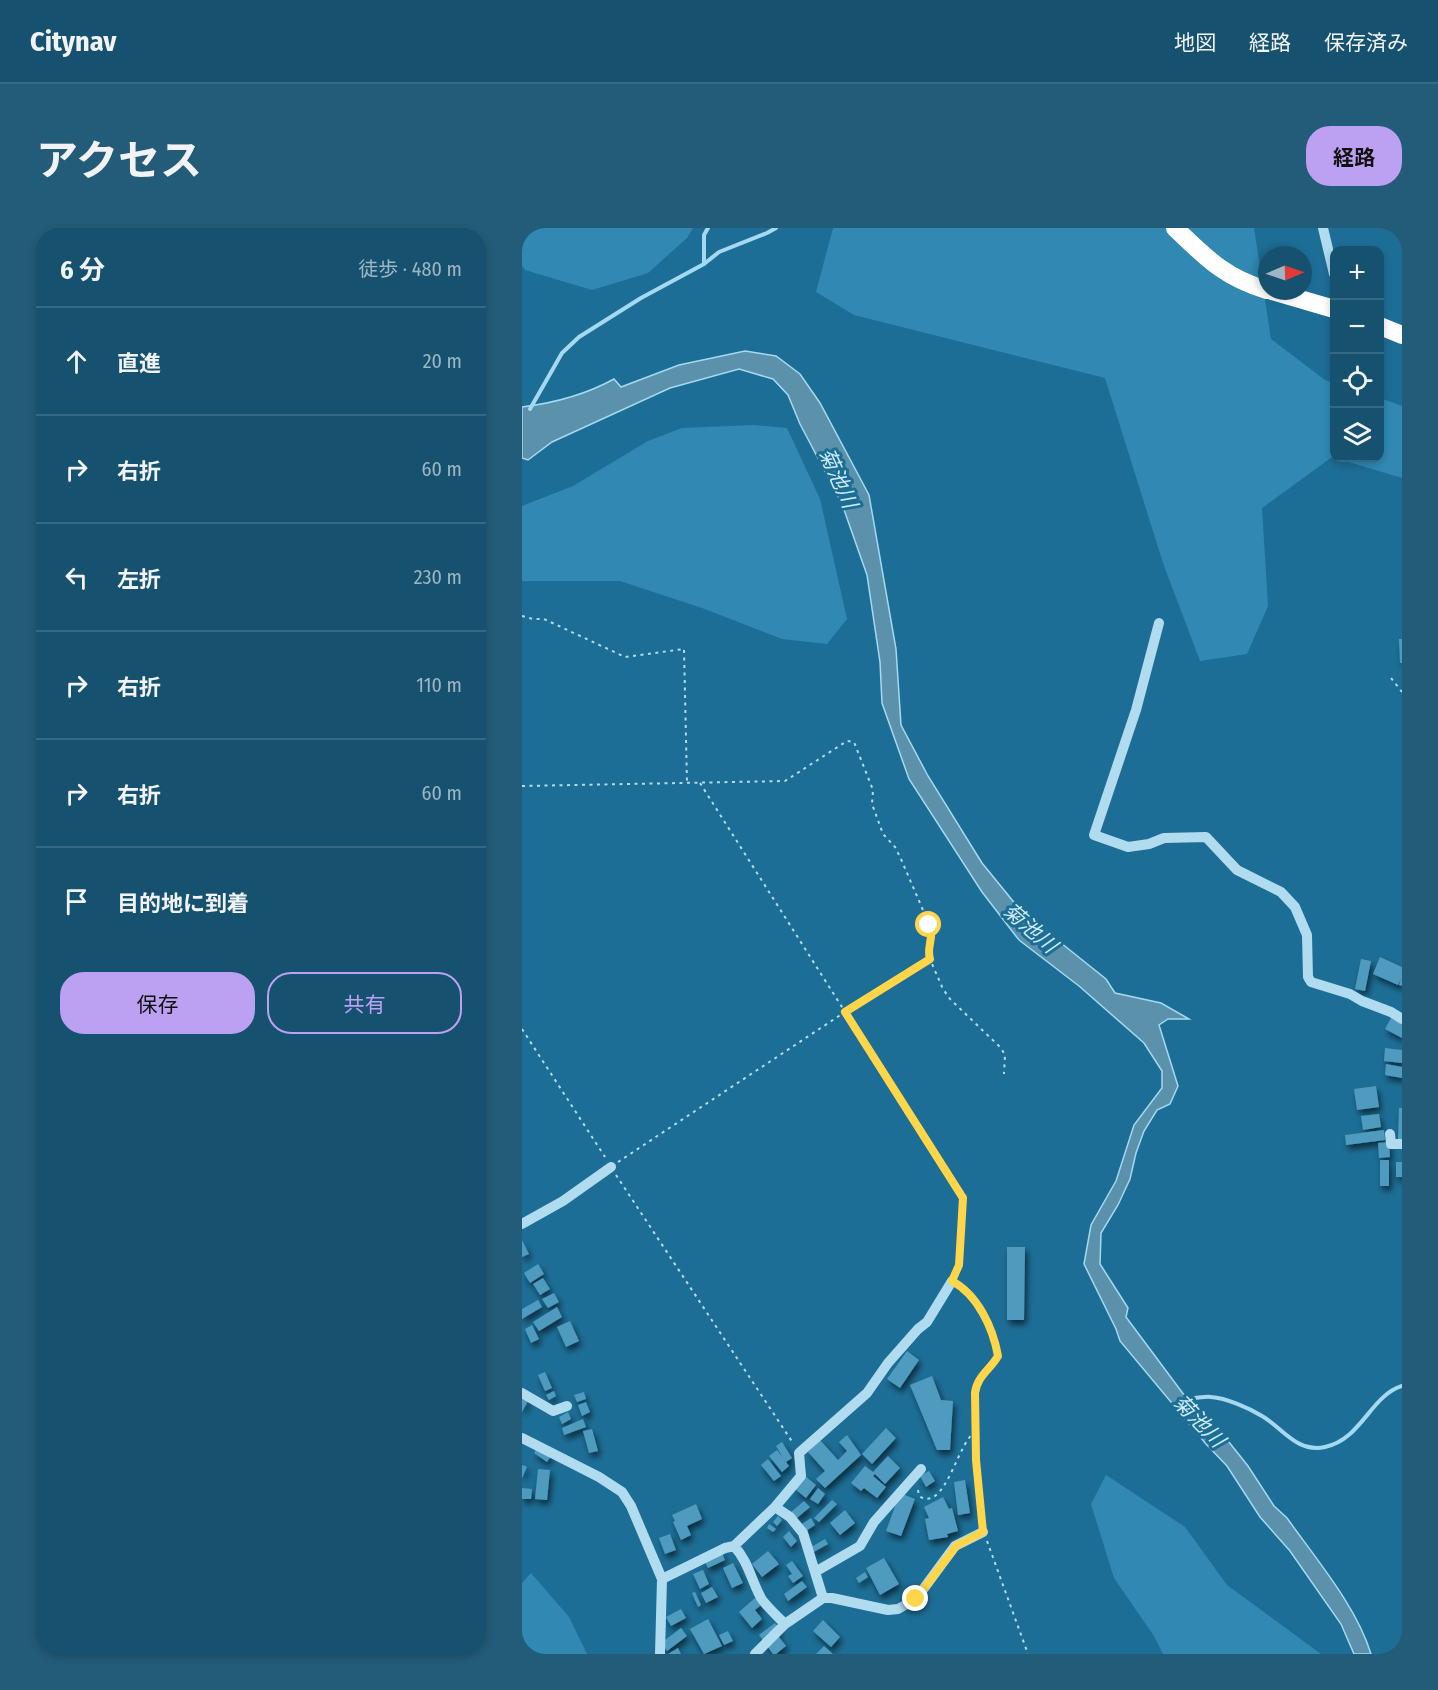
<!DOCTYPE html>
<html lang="ja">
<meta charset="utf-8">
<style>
:root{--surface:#165270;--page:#235c78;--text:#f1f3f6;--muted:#9eb6c3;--line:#356983;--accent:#bca0f2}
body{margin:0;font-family:"Fira Sans Condensed","Noto Sans JP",sans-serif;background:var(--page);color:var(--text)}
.controls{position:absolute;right:18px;top:18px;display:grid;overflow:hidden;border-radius:12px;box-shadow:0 3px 9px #0003}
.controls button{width:54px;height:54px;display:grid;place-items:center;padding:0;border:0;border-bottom:2px solid var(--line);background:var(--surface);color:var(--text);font:30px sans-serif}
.compass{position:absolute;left:736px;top:18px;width:54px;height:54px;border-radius:50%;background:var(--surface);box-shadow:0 3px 9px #0003;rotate:88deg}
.stop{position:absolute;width:18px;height:18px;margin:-14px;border:4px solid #ffd54a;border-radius:50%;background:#fff}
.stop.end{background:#ffd54a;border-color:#fff;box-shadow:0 2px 6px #0008}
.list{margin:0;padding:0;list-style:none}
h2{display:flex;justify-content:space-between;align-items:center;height:78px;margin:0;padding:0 24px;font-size:26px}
h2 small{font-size:20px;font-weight:400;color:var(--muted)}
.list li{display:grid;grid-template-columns:39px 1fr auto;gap:18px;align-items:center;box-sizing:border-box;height:108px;padding:0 24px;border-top:2px solid var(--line)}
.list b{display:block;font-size:22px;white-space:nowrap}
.list em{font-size:20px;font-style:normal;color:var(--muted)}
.actions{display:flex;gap:12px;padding:18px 24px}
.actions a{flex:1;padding:14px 0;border:2px solid var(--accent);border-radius:24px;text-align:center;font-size:21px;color:var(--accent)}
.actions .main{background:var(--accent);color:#111}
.icon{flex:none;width:33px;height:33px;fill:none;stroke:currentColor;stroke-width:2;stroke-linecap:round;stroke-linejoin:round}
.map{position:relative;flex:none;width:880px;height:1426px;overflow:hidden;border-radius:24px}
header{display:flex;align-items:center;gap:36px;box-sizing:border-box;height:84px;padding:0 30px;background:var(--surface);border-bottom:2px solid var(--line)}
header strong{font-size:28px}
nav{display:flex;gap:33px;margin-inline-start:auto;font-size:21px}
.intro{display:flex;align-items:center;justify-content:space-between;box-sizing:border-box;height:144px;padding:0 36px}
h1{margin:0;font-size:42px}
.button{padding:15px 27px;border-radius:24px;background:var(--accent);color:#111;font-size:21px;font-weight:700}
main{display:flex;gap:36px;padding:0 36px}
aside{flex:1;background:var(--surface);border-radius:24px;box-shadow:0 3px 9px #0003}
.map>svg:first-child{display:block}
</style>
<header>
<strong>Citynav</strong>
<nav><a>地図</a><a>経路</a><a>保存済み</a></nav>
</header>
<div class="intro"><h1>アクセス</h1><a class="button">経路</a></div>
<main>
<aside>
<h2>6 分<small>徒歩 · 480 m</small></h2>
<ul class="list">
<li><svg class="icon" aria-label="ahead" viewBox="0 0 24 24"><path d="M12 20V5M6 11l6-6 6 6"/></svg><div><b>直進</b></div><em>20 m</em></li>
<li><svg class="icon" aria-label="right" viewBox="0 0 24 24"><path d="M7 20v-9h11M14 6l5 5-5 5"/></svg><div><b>右折</b></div><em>60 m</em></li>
<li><svg class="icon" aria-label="left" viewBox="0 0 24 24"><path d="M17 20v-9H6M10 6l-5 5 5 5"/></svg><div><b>左折</b></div><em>230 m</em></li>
<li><svg class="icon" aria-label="right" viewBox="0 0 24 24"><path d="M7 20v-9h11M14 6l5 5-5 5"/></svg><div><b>右折</b></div><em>110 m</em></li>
<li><svg class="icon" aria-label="right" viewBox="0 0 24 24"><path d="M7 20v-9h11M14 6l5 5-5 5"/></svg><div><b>右折</b></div><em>60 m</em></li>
<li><svg class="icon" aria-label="arrive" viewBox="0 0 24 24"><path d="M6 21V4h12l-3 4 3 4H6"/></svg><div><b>目的地に到着</b></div></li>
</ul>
<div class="actions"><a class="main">保存</a><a>共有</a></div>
</aside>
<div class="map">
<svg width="880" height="1426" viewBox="0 0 880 1426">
<defs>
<filter id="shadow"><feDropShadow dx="2.5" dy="4.5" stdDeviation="3" flood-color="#0009"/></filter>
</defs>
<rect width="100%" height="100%" fill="#1d6e96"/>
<!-- green -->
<path fill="#3189b3" d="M 0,0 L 171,0 L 165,10 L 126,45 L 70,62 L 3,42 L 0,37 Z
M 311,0 L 732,0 L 749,111 L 803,152 L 812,155 L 812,230 L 858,230 L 858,170 L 880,178 L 880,250 L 810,229 L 740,280 L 746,378 L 725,426 L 678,433 L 641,335 L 583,150 L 332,87 L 294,64 Z
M 231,197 L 265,200 L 298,271 L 325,391 L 305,416 L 260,411 L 180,380 L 98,353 L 0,353 L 0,278 L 51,258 L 126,213 L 160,200 Z
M 584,1247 L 663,1299 L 705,1357 L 799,1426 L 641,1426 L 632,1408 L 592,1350 L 569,1276 Z
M 9,1345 L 47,1389 L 65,1426 L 0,1426 L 0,1355 Z"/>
<!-- water -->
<path fill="#5c91ab" stroke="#a4d9f1" stroke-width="1.5" d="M 223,123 L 254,128 L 278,146 L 298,175 L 347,267 L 374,421 L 379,497 L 406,548 L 460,635 L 499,683 L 584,751 L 593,765 L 639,775 L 667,791 L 646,791 L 637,797 L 656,858 L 648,876 L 635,882 L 622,903 L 614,925 L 608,951 L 596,977 L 579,1005 L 578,1036 L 606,1080 L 604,1089 L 671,1179 L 699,1204 L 726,1238 L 752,1278 L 765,1290 C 794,1331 835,1379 849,1426 L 832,1426 L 819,1396 L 768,1323 L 738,1289 L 705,1238 L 684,1216 L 598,1113 L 594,1101 L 562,1036 L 569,997 L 594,953 L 612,897 L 640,860 L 640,843 L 622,815 L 557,758 L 497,712 L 460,664 L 387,551 L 360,475 L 358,434 L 345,347 L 320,276 L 278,196 L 266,167 L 251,151 L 217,141 L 148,160 L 30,214 L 6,232 L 0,230 L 0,179 C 32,175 63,167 92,151 L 99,159 L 157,137 Z"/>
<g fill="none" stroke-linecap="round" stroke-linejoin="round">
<!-- stream -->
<path stroke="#a4d9f1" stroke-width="4" d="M 182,36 L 182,7 L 186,0
M 8,181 L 40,125 L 57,109 L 119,70 L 182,36 L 197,24 L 245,5 L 254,0
M 662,1172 C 670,1171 681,1168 689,1169 C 704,1170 727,1180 740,1188 C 761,1200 774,1225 803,1219 C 840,1211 848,1168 880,1158"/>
</g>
<!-- building -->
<path fill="#4f9bbf" filter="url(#shadow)" d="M 760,21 L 773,27 L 757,27 Z
M 877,411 L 880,411 L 880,435 L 878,435 Z
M 858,729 L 880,739 L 880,758 L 877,757 L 879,751 L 876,757 L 851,746 Z
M 839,731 L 849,733 L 843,763 L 833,761 Z
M 869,790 L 880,796 L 880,810 L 863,801 Z
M 863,820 L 880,822 L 880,835 L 862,833 Z
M 864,836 L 880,839 L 880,850 L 863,847 Z
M 854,858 L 857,879 L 835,882 L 832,861 Z
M 877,880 L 880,880 L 880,911 L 876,911 Z
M 857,886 L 859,899 L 841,902 L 839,888 Z
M 862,902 L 863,912 L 824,917 L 823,907 Z
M 867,914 L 868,929 L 857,930 L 856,915 Z
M 858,932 L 867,932 L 867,958 L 858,958 Z
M 874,934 L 880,934 L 880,949 L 874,949 Z
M 0,1012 L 7,1026 L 0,1029 Z
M 485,1019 L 503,1019 L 502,1092 L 485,1092 Z
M 16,1036 L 22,1046 L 8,1055 L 2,1045 Z
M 21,1050 L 28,1061 L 18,1067 L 11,1056 Z
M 32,1065 L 37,1074 L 26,1080 L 20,1071 Z
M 16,1072 L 20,1079 L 0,1091 L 0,1081 Z
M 35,1079 L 40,1089 L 17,1103 L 11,1094 Z
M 48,1093 L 57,1113 L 44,1119 L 35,1099 Z
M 10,1097 L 17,1111 L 9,1115 L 3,1101 Z
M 385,1123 L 397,1132 L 378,1160 L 365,1151 Z
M 23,1144 L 30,1160 L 23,1163 L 16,1147 Z
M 410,1148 L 419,1172 L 431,1173 L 428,1222 L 415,1222 L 388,1157 Z
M 32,1163 L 34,1168 L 27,1172 L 24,1167 Z
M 62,1164 L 64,1171 L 55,1174 L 52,1167 Z
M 0,1169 L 6,1173 L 0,1184 Z
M 64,1174 L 68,1184 L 60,1188 L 56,1177 Z
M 46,1184 L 49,1191 L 40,1196 L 37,1189 Z
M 61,1191 L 64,1199 L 42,1207 L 40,1200 Z
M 364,1200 L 374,1210 L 350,1236 L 340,1226 Z
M 70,1201 L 76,1223 L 67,1225 L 61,1203 Z
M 325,1207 L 339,1227 L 303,1260 L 294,1251 L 303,1243 L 286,1224 L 298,1212 L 316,1232 L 325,1223 L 317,1214 Z
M 260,1214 L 270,1230 L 264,1234 L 267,1238 L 260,1244 L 247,1228 L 255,1222 L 261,1230 L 254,1218 Z
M 16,1219 L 29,1228 L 25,1234 L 12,1225 Z
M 366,1228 L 378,1240 L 363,1256 L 353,1246 L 351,1248 L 364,1259 L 355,1270 L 342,1260 L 339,1263 L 329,1255 L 343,1238 L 351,1244 Z
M 246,1231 L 259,1248 L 252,1253 L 239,1237 Z
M 1,1237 L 5,1239 L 0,1250 L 0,1238 Z
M 16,1241 L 28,1242 L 25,1272 L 13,1271 Z
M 407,1243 L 413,1253 L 404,1259 L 398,1248 Z
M 283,1248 L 294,1257 L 284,1270 L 273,1261 Z
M 443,1252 L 448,1285 L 436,1287 L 432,1254 Z
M 0,1260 L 10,1261 L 9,1271 L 0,1271 Z
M 296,1260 L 303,1266 L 296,1276 L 288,1271 Z
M 378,1265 L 393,1271 L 379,1308 L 364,1303 Z
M 421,1269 L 427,1281 L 430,1280 L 436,1303 L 425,1306 L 426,1309 L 407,1312 L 403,1291 L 407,1290 L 402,1279 Z
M 310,1272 L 315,1276 L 297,1294 L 292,1290 Z
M 282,1273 L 288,1279 L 275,1290 L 269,1284 Z
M 174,1276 L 180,1291 L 165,1298 L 169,1307 L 159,1312 L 151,1294 L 153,1293 L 150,1287 Z
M 323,1282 L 333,1295 L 318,1307 L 308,1295 Z
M 256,1288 L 260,1292 L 255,1298 L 251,1294 Z
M 289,1290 L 293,1297 L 284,1303 L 280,1296 Z
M 247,1296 L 254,1301 L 251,1304 L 245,1300 Z
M 267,1303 L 275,1313 L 269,1319 L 261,1309 Z
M 148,1306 L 154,1322 L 143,1326 L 137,1310 Z
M 303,1311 L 306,1316 L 290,1325 L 288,1312 L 291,1318 Z
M 199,1323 L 203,1332 L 186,1340 L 182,1332 Z
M 246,1323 L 257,1336 L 240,1349 L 230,1336 Z
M 362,1330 L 377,1356 L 358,1367 L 344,1340 Z
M 270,1333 L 281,1348 L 271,1355 L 266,1348 L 270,1346 L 264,1337 Z
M 211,1335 L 221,1355 L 210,1360 L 201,1340 Z
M 181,1342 L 187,1356 L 178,1361 L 171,1346 Z
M 343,1344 L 346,1349 L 337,1355 L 334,1350 Z
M 280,1353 L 285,1359 L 266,1373 L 262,1366 Z
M 190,1359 L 196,1369 L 184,1375 L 179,1365 Z
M 173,1364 L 179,1377 L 176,1379 L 170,1365 Z
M 233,1370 L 239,1377 L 233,1382 L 240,1391 L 230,1400 L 217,1384 Z
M 159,1381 L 164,1390 L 149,1398 L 144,1389 Z
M 186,1391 L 200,1418 L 182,1426 L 168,1401 Z
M 301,1392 L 318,1409 L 309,1419 L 291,1403 Z
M 253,1395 L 258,1402 L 254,1405 L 264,1418 L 254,1426 L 251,1426 L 237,1407 Z
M 159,1400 L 165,1408 L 145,1423 L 139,1415 Z
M 206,1403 L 211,1413 L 202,1417 L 197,1407 Z
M 302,1418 L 311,1426 L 294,1426 Z
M 156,1420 L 159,1426 L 146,1426 Z"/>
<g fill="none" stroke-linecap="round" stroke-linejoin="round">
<!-- path -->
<path stroke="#b1dbef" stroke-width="2" stroke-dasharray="3 4.5" stroke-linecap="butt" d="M 0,388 L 11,391 L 22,391 L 103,429 L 162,421 L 165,555
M 869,450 L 880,464
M 178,555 L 441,970 L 437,1037 L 435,1043
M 0,558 L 263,553 L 325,513 L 332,514 L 351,562 L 350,576 L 361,606 L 373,619 L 379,631 L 410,703 L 407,729 L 421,761 L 428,771 L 479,820 L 483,827 L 482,846
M 0,801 L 83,929
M 96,934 L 323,784 L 408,731
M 94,947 L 271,1215
M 438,1058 L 467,1095 L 476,1128 C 468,1142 455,1148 454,1165 L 454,1231 L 460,1293
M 396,1262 L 397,1268 C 424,1286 436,1210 455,1203
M 465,1313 L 506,1426"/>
<!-- minor -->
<path stroke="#b1dbef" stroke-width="10" d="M 801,0 L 812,46
M 637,395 L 614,482 L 572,607 L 606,619 L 627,616 L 642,610 L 684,609 L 715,642 L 759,664 L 773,679 L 785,707 L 786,749 L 789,754 L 828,766 L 840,773 L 869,784 L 880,791
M 868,906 L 869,916 L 880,916
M 0,996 L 41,973 L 89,939
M 0,1165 L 31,1183 L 45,1178
M 0,1210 L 77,1249 L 100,1264 L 109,1278 L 140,1351 L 138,1426
M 253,1279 L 268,1289 L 281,1305 L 301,1370
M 212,1318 C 226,1333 229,1351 238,1368 C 240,1374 257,1390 263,1396
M 293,1344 L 338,1318 L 352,1294 L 399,1241
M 140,1351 L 203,1320 L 212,1318 L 253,1279 L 279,1248 L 277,1225 L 345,1165 L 366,1135 L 396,1101 L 405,1094 L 430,1053
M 233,1426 L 263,1396 L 301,1370 L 310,1370 L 366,1382 L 376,1381 L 394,1371 L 433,1318 L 461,1304"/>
<!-- highway -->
<path stroke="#fff" stroke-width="18" d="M 653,0 C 683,29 703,50 745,62
M 750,63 L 812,81
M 858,98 L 880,107"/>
</g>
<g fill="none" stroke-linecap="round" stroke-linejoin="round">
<!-- route -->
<path stroke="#ffd54a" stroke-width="8" d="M 394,1371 L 434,1318 L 461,1304 L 454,1232 L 453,1165 C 455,1148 468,1142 476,1128 C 471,1100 456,1067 430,1053 L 437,1037 L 441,970 L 323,784 L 408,731 C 404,719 413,709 407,697"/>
</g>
<g text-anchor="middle" stroke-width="6" stroke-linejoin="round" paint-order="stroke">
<!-- water labels -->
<g font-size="21" font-style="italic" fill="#ceebf8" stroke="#1d6e96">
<text transform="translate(316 250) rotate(66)" y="7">菊池川</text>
<text transform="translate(508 700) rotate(41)" y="7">菊池川</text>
<text transform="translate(677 1193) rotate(46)" y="7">菊池川</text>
</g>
</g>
</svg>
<div class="controls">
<button>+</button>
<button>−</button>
<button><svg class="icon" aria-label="locate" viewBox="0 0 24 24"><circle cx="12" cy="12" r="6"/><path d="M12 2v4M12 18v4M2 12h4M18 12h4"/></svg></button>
<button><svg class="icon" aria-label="layers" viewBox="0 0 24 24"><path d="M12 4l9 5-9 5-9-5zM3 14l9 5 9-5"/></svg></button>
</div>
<svg class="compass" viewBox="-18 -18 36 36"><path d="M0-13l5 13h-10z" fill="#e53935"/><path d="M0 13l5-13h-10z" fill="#9eb6c3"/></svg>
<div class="stop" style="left:407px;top:697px"></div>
<div class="stop end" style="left:394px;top:1371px"></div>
</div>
</main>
